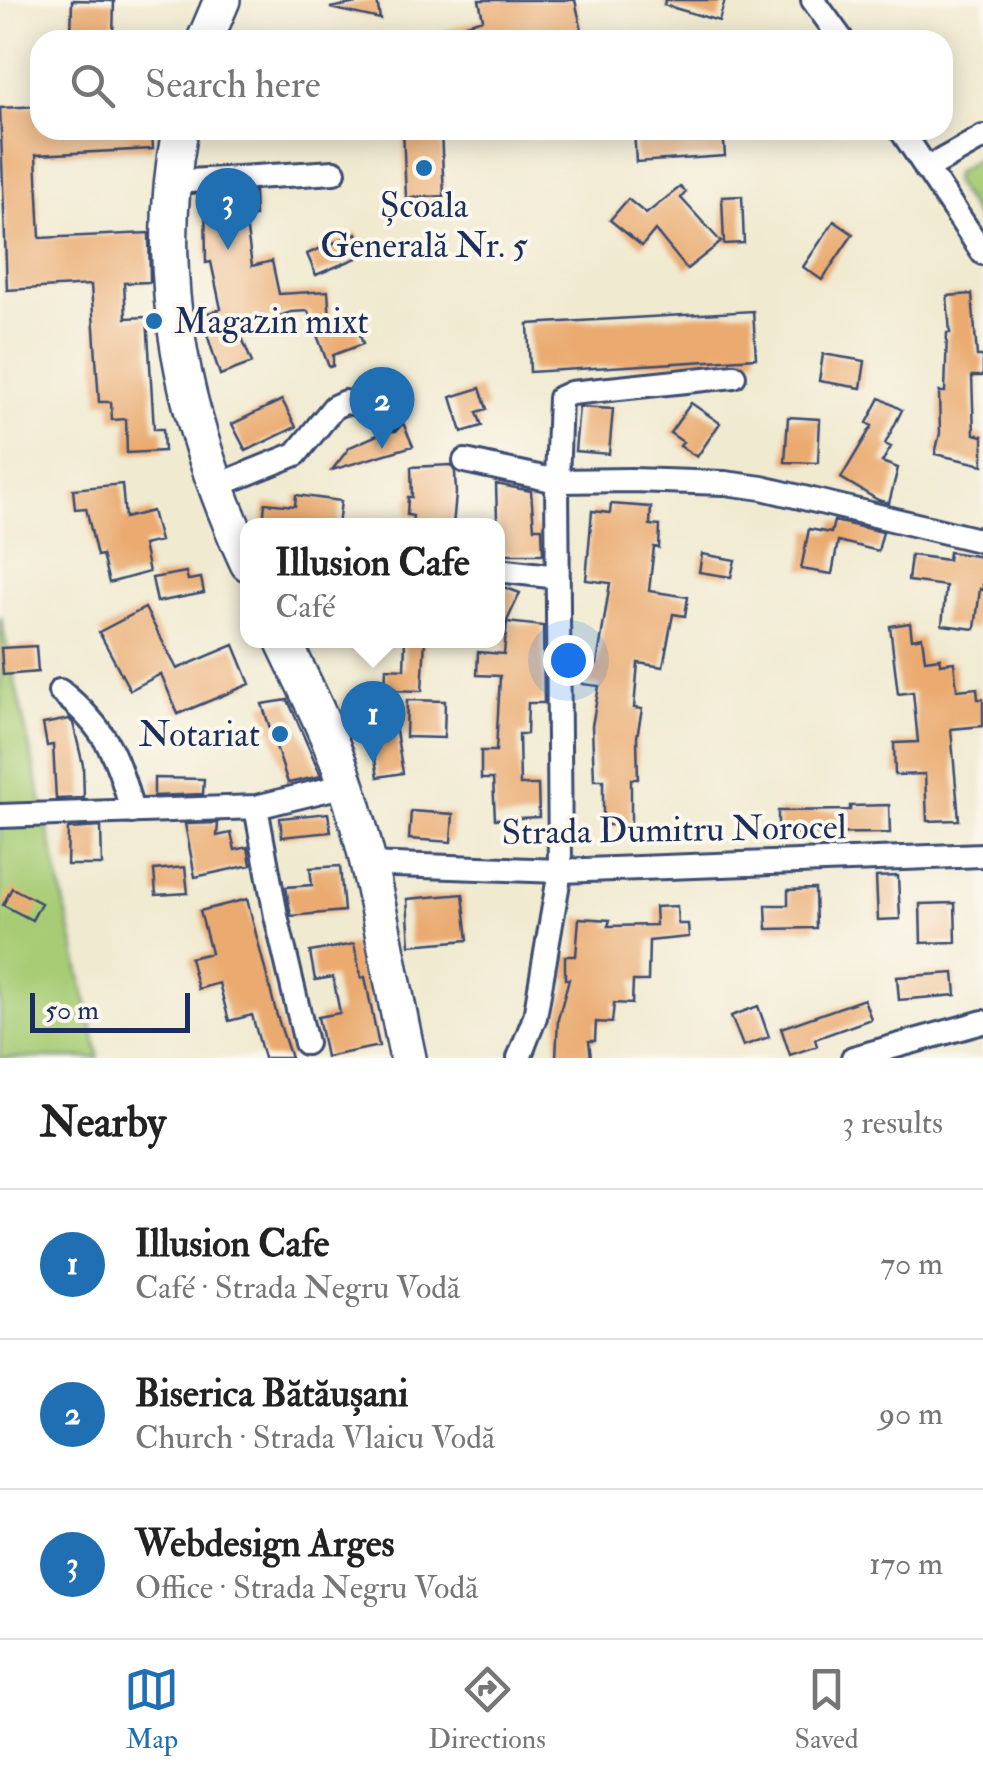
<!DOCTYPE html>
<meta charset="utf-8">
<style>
:root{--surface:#fff;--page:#f6f6f6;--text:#222;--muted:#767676;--line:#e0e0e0;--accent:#1f6fb2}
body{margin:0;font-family:"IM FELL Double Pica",serif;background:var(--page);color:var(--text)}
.scale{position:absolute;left:30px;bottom:25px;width:160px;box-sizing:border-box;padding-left:10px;border:5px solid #1b2f5e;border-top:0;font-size:28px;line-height:35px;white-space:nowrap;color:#1b2f5e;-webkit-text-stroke:8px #fbf7ec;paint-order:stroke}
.you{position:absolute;left:568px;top:660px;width:35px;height:35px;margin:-25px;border:8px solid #fff;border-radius:50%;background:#1a73e8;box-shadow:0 0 0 15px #1a73e833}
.badge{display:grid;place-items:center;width:65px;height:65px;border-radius:50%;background:var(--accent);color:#fff;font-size:32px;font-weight:700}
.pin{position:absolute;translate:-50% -82px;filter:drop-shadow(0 2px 5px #0008)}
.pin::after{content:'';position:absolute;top:52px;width:35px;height:30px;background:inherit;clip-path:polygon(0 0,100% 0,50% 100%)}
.popup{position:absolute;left:240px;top:518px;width:265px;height:130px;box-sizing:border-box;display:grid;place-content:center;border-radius:20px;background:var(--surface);filter:drop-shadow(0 2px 8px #0005);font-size:32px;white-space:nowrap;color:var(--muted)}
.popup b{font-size:38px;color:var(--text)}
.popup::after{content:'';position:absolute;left:50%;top:100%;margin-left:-20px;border:20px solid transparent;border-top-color:var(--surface)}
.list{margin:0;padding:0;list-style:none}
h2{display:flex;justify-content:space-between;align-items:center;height:130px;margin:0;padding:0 40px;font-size:42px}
h2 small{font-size:32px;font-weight:400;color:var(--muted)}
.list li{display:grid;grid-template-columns:65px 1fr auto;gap:30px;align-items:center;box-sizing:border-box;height:150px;padding:0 40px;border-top:2px solid var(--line)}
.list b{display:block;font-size:38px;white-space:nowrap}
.list p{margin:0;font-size:32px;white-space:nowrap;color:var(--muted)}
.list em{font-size:32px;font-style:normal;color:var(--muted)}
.icon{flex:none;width:55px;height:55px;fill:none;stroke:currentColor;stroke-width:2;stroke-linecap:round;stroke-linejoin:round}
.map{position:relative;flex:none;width:983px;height:1058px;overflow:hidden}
.search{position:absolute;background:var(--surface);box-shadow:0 5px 25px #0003;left:30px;right:30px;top:30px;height:110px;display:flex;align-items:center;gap:25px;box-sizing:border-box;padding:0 35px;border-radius:30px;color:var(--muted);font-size:38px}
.sheet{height:580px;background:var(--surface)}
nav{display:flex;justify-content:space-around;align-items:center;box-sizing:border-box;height:140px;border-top:2px solid var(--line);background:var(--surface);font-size:28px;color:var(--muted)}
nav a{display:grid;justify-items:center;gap:5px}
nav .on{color:var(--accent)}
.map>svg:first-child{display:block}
</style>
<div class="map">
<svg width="983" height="1058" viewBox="0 0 983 1058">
<rect width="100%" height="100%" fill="#fbf7ec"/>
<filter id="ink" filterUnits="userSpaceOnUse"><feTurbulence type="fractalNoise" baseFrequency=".01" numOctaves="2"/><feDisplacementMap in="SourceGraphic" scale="20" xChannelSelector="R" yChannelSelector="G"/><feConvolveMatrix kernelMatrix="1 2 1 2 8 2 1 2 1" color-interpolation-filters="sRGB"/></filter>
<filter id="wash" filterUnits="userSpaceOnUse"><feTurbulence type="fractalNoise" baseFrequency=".0048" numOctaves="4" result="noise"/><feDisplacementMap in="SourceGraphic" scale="40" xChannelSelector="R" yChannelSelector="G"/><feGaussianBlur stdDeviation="2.25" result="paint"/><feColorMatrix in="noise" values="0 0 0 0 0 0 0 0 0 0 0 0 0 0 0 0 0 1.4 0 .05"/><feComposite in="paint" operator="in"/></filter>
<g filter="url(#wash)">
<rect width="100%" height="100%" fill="#f0ead0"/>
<!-- green -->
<path fill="#a7cc75" stroke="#617e6a" stroke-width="2.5" d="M 983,154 L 983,228 L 953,181 L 955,173 Z
M 0,615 L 99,1058 L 0,1058 Z"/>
<g id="blocks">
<!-- building -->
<path fill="#eaaa70" d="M 72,0 L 114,1 L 113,40 L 71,40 Z
M 377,0 L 380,19 L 330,8 L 373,0 Z
M 479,0 L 575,0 L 584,40 L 427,40 L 426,36 L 483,19 Z
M 665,0 L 725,0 L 719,21 L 664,5 Z
M 40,106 L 40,130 L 152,130 L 153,149 L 36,155 L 40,238 L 149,233 L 150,282 L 124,283 L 126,318 L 147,317 L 154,429 L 163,429 L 164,451 L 127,453 L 126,419 L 112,420 L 111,402 L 99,402 L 91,285 L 7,290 L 0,108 Z
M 403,130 L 441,130 L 444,196 L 406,198 Z
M 634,130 L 723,130 L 725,156 L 636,162 Z
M 680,187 L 686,192 L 681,198 L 721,242 L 687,269 L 655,230 L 642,246 L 610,220 L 628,199 L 646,214 Z
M 254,192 L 255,216 L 245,217 L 252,266 L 272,261 L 279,294 L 328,291 L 330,320 L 352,312 L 363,344 L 333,355 L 333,366 L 329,367 L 308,311 L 291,312 L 239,330 L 252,363 L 220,375 L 201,315 L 221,309 L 211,262 L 206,263 L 205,195 Z
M 742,196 L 744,243 L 724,244 L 722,197 Z
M 834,221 L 853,234 L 822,280 L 803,267 Z
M 357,233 L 366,254 L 316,275 L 307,254 Z
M 972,294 L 977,356 L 983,356 L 983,376 L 972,376 L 974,434 L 983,436 L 983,465 L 935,454 L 940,433 L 939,392 L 945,392 L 947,333 L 950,333 L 947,296 Z
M 753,311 L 756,358 L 530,372 L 528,324 Z
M 823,354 L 865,361 L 861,388 L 819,381 Z
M 480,388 L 487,409 L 477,412 L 482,426 L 462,432 L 451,397 Z
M 880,398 L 902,410 L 885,444 L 891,447 L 882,462 L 898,468 L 889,503 L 878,500 L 841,478 L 872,426 L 867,423 Z
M 282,400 L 296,427 L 246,451 L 232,424 Z
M 691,403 L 720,423 L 697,457 L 680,446 L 683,442 L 670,433 Z
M 579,407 L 613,409 L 609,454 L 575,451 Z
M 788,417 L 820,419 L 818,463 L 785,462 Z
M 403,423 L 413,446 L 332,470 L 350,447 L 384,432 L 396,431 Z
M 451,465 L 455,472 L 456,494 L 453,526 L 412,526 L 413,516 L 407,515 L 408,497 L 412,497 L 411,467 Z
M 122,484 L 125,518 L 152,511 L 160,541 L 143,545 L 149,572 L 109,583 L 102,555 L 97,556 L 86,508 L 75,509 L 73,489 Z
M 496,484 L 531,491 L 534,528 L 542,528 L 543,554 L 498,554 Z
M 296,495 L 341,501 L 338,526 L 263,523 L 265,503 L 295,506 Z
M 611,504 L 651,507 L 650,525 L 660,526 L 659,548 L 654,547 L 649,591 L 688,597 L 685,616 L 673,614 L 663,667 L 638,663 L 634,708 L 642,709 L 637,737 L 638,779 L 631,779 L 631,825 L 603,825 L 603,780 L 594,780 L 592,726 L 599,686 L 582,684 L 584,662 L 597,664 L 610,583 L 586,580 L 592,511 L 610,513 Z
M 834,521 L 883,532 L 878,551 L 838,541 L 832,574 L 801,569 L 809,529 L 831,533 Z
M 949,552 L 983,557 L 983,590 L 980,589 L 975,629 L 942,625 L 946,586 L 908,581 L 911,555 L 948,560 Z
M 702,554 L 735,560 L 731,577 L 699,572 Z
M 186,572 L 188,580 L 201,578 L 204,593 L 157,602 L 152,578 Z
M 498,585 L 520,593 L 498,640 Z
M 145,608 L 177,669 L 234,645 L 250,684 L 178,714 L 161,674 L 130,690 L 99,632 Z
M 507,622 L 543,626 L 544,703 L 528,703 L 527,734 L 519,734 L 520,785 L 538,785 L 539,817 L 495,819 L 493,779 L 481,779 L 481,751 L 496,751 L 500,676 L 477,675 L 478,652 L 504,654 Z
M 910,623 L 912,639 L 922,637 L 925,660 L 940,658 L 940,664 L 954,662 L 957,690 L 977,688 L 978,699 L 983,699 L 983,726 L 951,729 L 959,820 L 927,821 L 925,774 L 895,775 L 894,743 L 918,742 L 913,692 L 898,694 L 890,626 Z
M 405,640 L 425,640 L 422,691 L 385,690 L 386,668 L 404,669 Z
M 36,646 L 38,672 L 3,675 L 1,648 Z
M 288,700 L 321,776 L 288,783 L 262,704 Z
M 407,700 L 445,701 L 444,738 L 406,737 Z
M 69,719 L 73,723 L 83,765 L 84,798 L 56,799 L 53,745 L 47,746 L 43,724 Z
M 396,731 L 403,773 L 378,777 L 371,735 Z
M 154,778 L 204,779 L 203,794 L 154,796 Z
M 889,805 L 890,833 L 778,834 L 778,811 L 850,810 L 850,806 Z
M 411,811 L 453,814 L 451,842 L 409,839 Z
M 328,813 L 331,832 L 282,837 L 280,818 Z
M 218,823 L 217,836 L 231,833 L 235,850 L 248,847 L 251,865 L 195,877 L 185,824 Z
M 101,827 L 102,865 L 67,865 L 68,829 Z
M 340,866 L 344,911 L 291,916 L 286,887 L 312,885 L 310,868 Z
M 185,867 L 188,893 L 156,895 L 154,870 Z
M 898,876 L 900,919 L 878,920 L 876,877 Z
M 12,888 L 41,903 L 32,920 L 3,905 Z
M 815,889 L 816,928 L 767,929 L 766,905 L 788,905 L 788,890 Z
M 463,894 L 468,940 L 410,945 L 407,899 Z
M 247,899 L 277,1016 L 291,1058 L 264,1058 L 252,1015 L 229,1021 L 219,983 L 198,989 L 190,958 L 211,953 L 200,911 Z
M 955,903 L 956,942 L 921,943 L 920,904 Z
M 677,906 L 678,924 L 688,924 L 689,937 L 649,941 L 648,981 L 633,981 L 632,1004 L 614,1003 L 612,1023 L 596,1022 L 595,1041 L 589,1041 L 591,1058 L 556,1058 L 558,1019 L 569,979 L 565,979 L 565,956 L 576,956 L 579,918 L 610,920 L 608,926 L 656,925 L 655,907 Z
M 354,944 L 361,978 L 365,977 L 379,1046 L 326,1057 L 318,1017 L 340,1013 L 333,977 L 315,980 L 310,952 Z
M 954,973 L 956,995 L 899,1000 L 897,977 Z
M 864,999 L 871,1019 L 815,1039 L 817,1046 L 790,1055 L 781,1028 Z
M 758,1006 L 769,1037 L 743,1046 L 731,1016 Z"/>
</g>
</g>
<g filter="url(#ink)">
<use href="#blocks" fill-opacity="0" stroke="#3b4b6f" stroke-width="2.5"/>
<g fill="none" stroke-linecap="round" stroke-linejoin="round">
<!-- street casing -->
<g stroke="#3b4b6f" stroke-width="28">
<path id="street" d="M 813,0 L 842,40
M 901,130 L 983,253
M 926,169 L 983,137
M 173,182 L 334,172
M 465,461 L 557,481 L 631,480 L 725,483 L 762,488 L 983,541
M 216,486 L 296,454 L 334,407 L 345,402 L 358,404 L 388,418
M 498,570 L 558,577
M 60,691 C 106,728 118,756 132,812
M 256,807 L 276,916 L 306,1043
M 0,816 L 256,807 L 346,785
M 367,864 L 560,871 L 983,855
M 519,1058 L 535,1017 L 560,871 L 557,481 L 560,398 L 571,393 L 734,376
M 853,1058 L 983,1022"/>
</g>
<!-- primary casing -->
<g stroke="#3b4b6f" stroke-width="40">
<path id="primary" d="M 205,40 L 222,0
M 180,130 C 151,281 185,426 248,563
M 283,640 C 305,687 329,733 345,781 C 375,870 388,966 408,1058"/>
</g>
<!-- street -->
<use href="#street" stroke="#fff" stroke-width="22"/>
<!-- primary -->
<use href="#primary" stroke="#fff" stroke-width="35"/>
</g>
</g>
<!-- markers -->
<g fill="#1f6fb2" stroke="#fbf7ec" stroke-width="4">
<circle cx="424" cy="168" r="10"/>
<circle cx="154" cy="321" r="10"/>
<circle cx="280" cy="734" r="10"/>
</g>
<g text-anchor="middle" stroke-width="8" stroke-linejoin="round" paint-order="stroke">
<!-- poi labels -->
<g font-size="35" fill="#1b2f5e" stroke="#fbf7ec">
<text x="424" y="217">Școala<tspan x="424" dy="40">Generală Nr. 5</tspan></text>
<text x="174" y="333" text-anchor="start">Magazin mixt</text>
<text x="260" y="746" text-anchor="end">Notariat</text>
</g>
<!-- street labels -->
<g font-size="35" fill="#1b2f5e" stroke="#fbf7ec">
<text transform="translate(674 829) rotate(-1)" y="12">Strada Dumitru Norocel</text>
</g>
</g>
</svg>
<div class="scale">50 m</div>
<div class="you"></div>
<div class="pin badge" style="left:373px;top:763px">1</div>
<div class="popup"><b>Illusion Cafe</b>Café</div>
<div class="pin badge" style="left:382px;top:449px">2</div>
<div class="pin badge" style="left:228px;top:250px">3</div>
<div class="search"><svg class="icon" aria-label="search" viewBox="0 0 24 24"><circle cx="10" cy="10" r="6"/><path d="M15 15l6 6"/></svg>Search here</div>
</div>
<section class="sheet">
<h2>Nearby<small>3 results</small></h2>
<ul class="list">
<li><span class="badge">1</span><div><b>Illusion Cafe</b><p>Café · Strada Negru Vodă</p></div><em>70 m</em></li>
<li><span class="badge">2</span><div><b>Biserica Bătăușani</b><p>Church · Strada Vlaicu Vodă</p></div><em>90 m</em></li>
<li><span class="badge">3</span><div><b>Webdesign Arges</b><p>Office · Strada Negru Vodă</p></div><em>170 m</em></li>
</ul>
</section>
<nav>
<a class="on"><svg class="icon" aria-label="map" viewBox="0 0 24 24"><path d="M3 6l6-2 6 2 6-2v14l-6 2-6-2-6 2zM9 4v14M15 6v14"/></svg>Map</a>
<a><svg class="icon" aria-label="directions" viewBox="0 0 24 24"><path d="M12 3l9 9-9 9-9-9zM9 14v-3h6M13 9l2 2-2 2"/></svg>Directions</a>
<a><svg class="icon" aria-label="saved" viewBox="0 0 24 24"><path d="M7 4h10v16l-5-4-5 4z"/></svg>Saved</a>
</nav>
